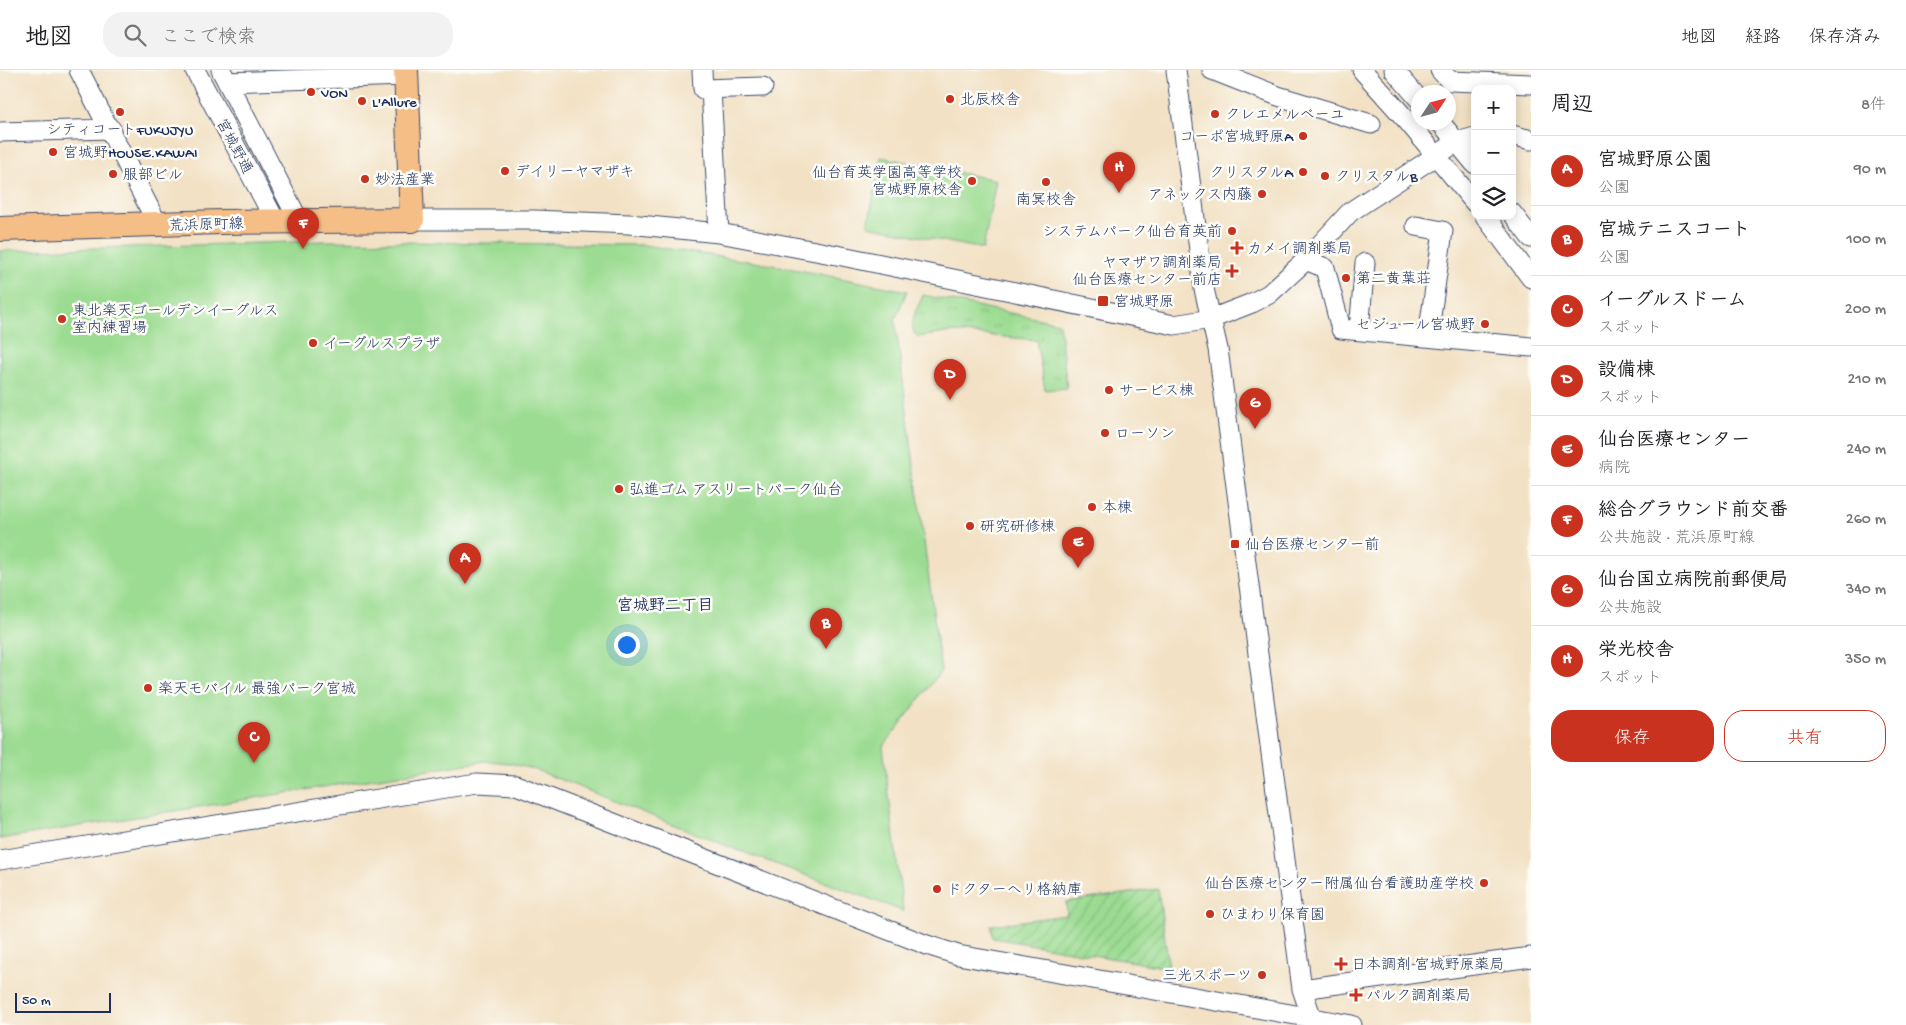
<!DOCTYPE html>
<html lang="ja">
<meta charset="utf-8">
<style>
:root{--surface:#fff;--page:#f2f2f2;--text:#202124;--muted:#757577;--line:#e0e0e0;--accent:#c8321e}
body{margin:0;font-family:"Gochi Hand","Klee One",sans-serif;background:var(--page);color:var(--text)}
.controls{position:absolute;right:15px;top:15px;display:grid;overflow:hidden;border-radius:10px;box-shadow:0 2px 12px #0003}
.controls button{width:45px;height:45px;display:grid;place-items:center;padding:0;border:0;border-bottom:1px solid var(--line);background:var(--surface);color:var(--text);font:25px sans-serif}
.compass{position:absolute;left:1411px;top:15px;width:45px;height:45px;border-radius:50%;background:var(--surface);box-shadow:0 2px 12px #0003;rotate:54deg}
.scale{position:absolute;left:15px;bottom:12px;width:96px;box-sizing:border-box;padding-left:5px;border:2px solid #1b2f5e;border-top:0;font-size:14px;line-height:18px;white-space:nowrap;color:#1b2f5e;-webkit-text-stroke:4px #fdfcf7;paint-order:stroke}
.you{position:absolute;left:626px;top:574px;width:18px;height:18px;margin:-12px;border:4px solid #fff;border-radius:50%;background:#1a73e8;box-shadow:0 0 0 8px #1a73e833}
.badge{display:grid;place-items:center;width:32px;height:32px;border-radius:50%;background:var(--accent);color:#fff;font-size:16px;font-weight:700}
.pin{position:absolute;translate:-50% -41px;filter:drop-shadow(0 1px 2px #0008)}
.pin::after{content:'';position:absolute;top:26px;width:18px;height:15px;background:inherit;clip-path:polygon(0 0,100% 0,50% 100%)}
.list{margin:0;padding:0;list-style:none}
h2{display:flex;justify-content:space-between;align-items:center;height:65px;margin:0;padding:0 20px;font-size:21px}
h2 small{font-size:16px;font-weight:400;color:var(--muted)}
.list li{display:grid;grid-template-columns:32px 1fr auto;gap:15px;align-items:center;box-sizing:border-box;height:70px;padding:0 20px;border-top:1px solid var(--line)}
.list b{display:block;font-size:19px;white-space:nowrap}
.list p{margin:0;font-size:16px;white-space:nowrap;color:var(--muted)}
.list em{font-size:16px;font-style:normal;color:var(--muted)}
.actions{display:flex;gap:10px;padding:15px 20px}
.actions a{flex:1;padding:11px 0;border:1px solid var(--accent);border-radius:20px;text-align:center;font-size:18px;color:var(--accent)}
.actions .main{background:var(--accent);color:#fff}
.icon{flex:none;width:28px;height:28px;fill:none;stroke:currentColor;stroke-width:2;stroke-linecap:round;stroke-linejoin:round}
.map{position:relative;flex:none;width:1531px;height:955px;overflow:hidden}
header{display:flex;align-items:center;gap:30px;box-sizing:border-box;height:70px;padding:0 25px;background:var(--surface);border-bottom:1px solid var(--line)}
header strong{font-size:24px}
nav{display:flex;gap:28px;margin-inline-start:auto;font-size:18px}
.search{width:350px;height:45px;background:var(--page);display:flex;align-items:center;gap:12px;box-sizing:border-box;padding:0 18px;border-radius:20px;color:var(--muted);font-size:19px}
main{display:flex}
aside{flex:1;background:var(--surface)}
.map>svg:first-child{display:block}
</style>
<header>
<strong>地図</strong>
<div class="search"><svg class="icon" aria-label="search" viewBox="0 0 24 24"><circle cx="10" cy="10" r="6"/><path d="M15 15l6 6"/></svg>ここで検索</div>
<nav><a>地図</a><a>経路</a><a>保存済み</a></nav>
</header>
<main>
<div class="map">
<svg width="1531" height="955" viewBox="0 0 1531 955">
<defs>
<pattern id="grass-tufts" width="24" height="20" patternUnits="userSpaceOnUse" patternTransform="scale(1.25)"><rect width="24" height="20" fill="#9cdc92"/><path d="M3 7l-1-3M5 7V3M7 7l1-3M15 17l-1-3M17 17v-4M19 17l1-3" fill="none" stroke="#86bd80"/></pattern>
<pattern id="garden-furrows" width="10" height="10" patternUnits="userSpaceOnUse" patternTransform="scale(1.25)"><rect width="10" height="10" fill="#9cdc92"/><path d="M-1 1l2-2M0 10L10 0M9 11l2-2" fill="none" stroke="#86bd80"/></pattern>
</defs>
<rect width="100%" height="100%" fill="#fdfcf7"/>
<filter id="ink" filterUnits="userSpaceOnUse"><feTurbulence type="fractalNoise" baseFrequency=".02" numOctaves="2"/><feDisplacementMap in="SourceGraphic" scale="10" xChannelSelector="R" yChannelSelector="G"/><feConvolveMatrix kernelMatrix="1 2 1 2 8 2 1 2 1" color-interpolation-filters="sRGB"/></filter>
<filter id="wash" filterUnits="userSpaceOnUse"><feTurbulence type="fractalNoise" baseFrequency=".0096" numOctaves="4" result="noise"/><feDisplacementMap in="SourceGraphic" scale="20" xChannelSelector="R" yChannelSelector="G"/><feGaussianBlur stdDeviation="1.12" result="paint"/><feColorMatrix in="noise" values="0 0 0 0 0 0 0 0 0 0 0 0 0 0 0 0 0 1.4 0 .05"/><feComposite in="paint" operator="in"/></filter>
<g filter="url(#wash)">
<rect width="100%" height="100%" fill="#f2e1c4"/>
<!-- grass -->
<path fill="url(#grass-tufts)" stroke="#5c8678" d="M 923,225 L 1059,253 L 1067,318 L 1045,320 L 1036,270 L 952,262 L 918,267 C 905,256 918,238 923,225 Z"/>
<!-- park -->
<path fill="#9cdc92" stroke="#5c8678" d="M 881,87 L 996,110 L 983,179 L 868,156 Z
M 325,171 L 644,175 L 773,195 L 907,221 L 895,250 L 941,601 L 883,677 L 903,841 L 740,781 L 536,700 L 509,693 L 485,691 L 0,769 L 0,181 Z"/>
<!-- garden -->
<path fill="url(#garden-furrows)" stroke="#5c8678" d="M 1158,819 L 1169,898 L 993,868 L 991,855 L 1067,845 L 1066,832 Z"/>
</g>
<g filter="url(#ink)">
<g fill="none" stroke-linecap="round" stroke-linejoin="round">
<!-- minor casing -->
<g stroke="#3b4a6d" stroke-width="21">
<path id="minor" d="M 79,0 L 158,155
M 195,0 L 276,152
M 221,0 L 299,151
M 702,0 L 703,19 L 763,17
M 1176,0 L 1204,219 L 1218,279 L 1302,919 L 1314,955
M 1212,0 L 1278,26 L 1371,54
M 1362,0 L 1410,54 L 1475,133
M 1394,0 L 1418,28
M 1440,0 L 1450,11 L 1531,14
M 227,12 L 406,6
M 711,19 L 719,163
M 1440,52 L 1475,94
M 0,62 L 111,59
M 1512,65 L 1531,70
M 1512,143 L 1531,168
M 1485,146 L 1531,208
M 412,150 L 534,150 L 629,154 L 719,163 L 842,186 L 1174,255 L 1211,249 L 1252,233 L 1269,224 L 1306,190 L 1350,142 L 1457,72 L 1475,67
M 1416,156 L 1443,161 L 1428,267
M 1306,190 L 1325,198 L 1341,259 L 1531,277
M 1359,260 L 1365,193
M 0,790 L 477,713 L 516,715 L 927,875 L 958,885 L 1352,955
M 1302,919 L 1531,887"/>
</g>
<!-- major casing -->
<g stroke="#3b4a6d" stroke-width="26">
<path id="major" d="M 0,159 L 220,152 L 412,150 L 406,0"/>
</g>
<!-- minor -->
<use href="#minor" stroke="#fff" stroke-width="19"/>
<!-- major -->
<use href="#major" stroke="#f5be86" stroke-width="24"/>
</g>
</g>
<!-- markers -->
<g fill="#c8321e" stroke="#fdfcf7" stroke-width="2">
<circle cx="311" cy="22" r="5"/>
<circle cx="950" cy="29" r="5"/>
<circle cx="362" cy="31" r="5"/>
<circle cx="120" cy="42" r="5"/>
<circle cx="1215" cy="44" r="5"/>
<circle cx="1303" cy="66" r="5"/>
<circle cx="53" cy="82" r="5"/>
<circle cx="505" cy="101" r="5"/>
<circle cx="1303" cy="102" r="5"/>
<circle cx="113" cy="104" r="5"/>
<circle cx="1325" cy="106" r="5"/>
<circle cx="365" cy="109" r="5"/>
<circle cx="972" cy="111" r="5"/>
<circle cx="1046" cy="112" r="5"/>
<circle cx="1262" cy="124" r="5"/>
<circle cx="1232" cy="161" r="5"/>
<path d="M1234.5 170.5h5v5h5v5h-5v5h-5v-5h-5v-5h5z"/>
<path d="M1229.5 193.5h5v5h5v5h-5v5h-5v-5h-5v-5h5z"/>
<circle cx="1346" cy="208" r="5"/>
<rect x="1097" y="225" width="12" height="12" rx="2.5"/>
<circle cx="62" cy="249" r="5"/>
<circle cx="1485" cy="254" r="5"/>
<circle cx="313" cy="273" r="5"/>
<circle cx="1109" cy="320" r="5"/>
<circle cx="1105" cy="363" r="5"/>
<circle cx="619" cy="419" r="5"/>
<circle cx="1092" cy="437" r="5"/>
<circle cx="970" cy="456" r="5"/>
<rect x="1230" y="469" width="10" height="10" rx="2.5"/>
<circle cx="148" cy="618" r="5"/>
<circle cx="1484" cy="813" r="5"/>
<circle cx="937" cy="819" r="5"/>
<circle cx="1210" cy="844" r="5"/>
<path d="M1338.5 886.5h5v5h5v5h-5v5h-5v-5h-5v-5h5z"/>
<circle cx="1262" cy="905" r="5"/>
<path d="M1353.5 917.5h5v5h5v5h-5v5h-5v-5h-5v-5h5z"/>
</g>
<g text-anchor="middle" stroke-width="5" stroke-linejoin="round" paint-order="stroke">
<!-- poi labels -->
<g font-size="15" fill="#1b2f5e" stroke="#fdfcf7" text-anchor="start">
<text x="321" y="27">VON</text>
<text x="960" y="34">北辰校舎</text>
<text x="372" y="36">L'Allure</text>
<text x="1225" y="49">クレエメルベーユ</text>
<text x="120" y="64" text-anchor="middle">シティコートFUKUJYU</text>
<text x="1293" y="71" text-anchor="end">コーポ宮城野原A</text>
<text x="63" y="87">宮城野HOUSE.KAWAI</text>
<text x="515" y="106">デイリーヤマザキ</text>
<text x="962" y="107" text-anchor="end">仙台育英学園高等学校<tspan x="962" dy="17">宮城野原校舎</tspan></text>
<text x="1293" y="107" text-anchor="end">クリスタルA</text>
<text x="123" y="109">服部ビル</text>
<text x="1335" y="111">クリスタルB</text>
<text x="375" y="114">妙法産業</text>
<text x="1252" y="129" text-anchor="end">アネックス内藤</text>
<text x="1046" y="134" text-anchor="middle">南冥校舎</text>
<text x="1222" y="166" text-anchor="end">システムパーク仙台育英前</text>
<text x="1247" y="183">カメイ調剤薬局</text>
<text x="1222" y="197" text-anchor="end">ヤマザワ調剤薬局<tspan x="1222" dy="17">仙台医療センター前店</tspan></text>
<text x="1356" y="213">第二黄葉荘</text>
<text x="1114" y="236">宮城野原</text>
<text x="72" y="245">東北楽天ゴールデンイーグルス<tspan x="72" dy="17">室内練習場</tspan></text>
<text x="1475" y="259" text-anchor="end">セジュール宮城野</text>
<text x="323" y="278">イーグルスプラザ</text>
<text x="1119" y="325">サービス棟</text>
<text x="1115" y="368">ローソン</text>
<text x="629" y="424">弘進ゴム アスリートパーク仙台</text>
<text x="1102" y="442">本棟</text>
<text x="980" y="461">研究研修棟</text>
<text x="1245" y="479">仙台医療センター前</text>
<text x="158" y="623">楽天モバイル 最強パーク宮城</text>
<text x="1474" y="818" text-anchor="end">仙台医療センター附属仙台看護助産学校</text>
<text x="947" y="824">ドクターヘリ格納庫</text>
<text x="1220" y="849">ひまわり保育園</text>
<text x="1351" y="899">日本調剤 宮城野原薬局</text>
<text x="1252" y="910" text-anchor="end">三光スポーツ</text>
<text x="1366" y="930">パルク調剤薬局</text>
</g>
<!-- street labels -->
<g font-size="15" fill="#1b2f5e" stroke="#fdfcf7">
<text transform="translate(235 76) rotate(62)" y="5">宮城野通</text>
<text transform="translate(206 154) rotate(-2)" y="5">荒浜原町線</text>
</g>
<!-- neighbourhood labels -->
<g font-size="16" font-weight="bold" fill="#1b2f5e" stroke="#fdfcf7">
<text x="665" y="540">宮城野二丁目</text>
</g>
</g>
</svg>
<div class="controls">
<button>+</button>
<button>−</button>
<button><svg class="icon" aria-label="layers" viewBox="0 0 24 24"><path d="M12 4l9 5-9 5-9-5zM3 14l9 5 9-5"/></svg></button>
</div>
<svg class="compass" viewBox="-18 -18 36 36"><path d="M0-13l5 13h-10z" fill="#e53935"/><path d="M0 13l5-13h-10z" fill="#757577"/></svg>
<div class="scale">50 m</div>
<div class="you"></div>
<div class="pin badge" style="left:465px;top:514px">A</div>
<div class="pin badge" style="left:826px;top:579px">B</div>
<div class="pin badge" style="left:254px;top:693px">C</div>
<div class="pin badge" style="left:950px;top:330px">D</div>
<div class="pin badge" style="left:1078px;top:498px">E</div>
<div class="pin badge" style="left:303px;top:179px">F</div>
<div class="pin badge" style="left:1255px;top:359px">G</div>
<div class="pin badge" style="left:1119px;top:123px">H</div>
</div>
<aside>
<h2>周辺<small>8件</small></h2>
<ul class="list">
<li><span class="badge">A</span><div><b>宮城野原公園</b><p>公園</p></div><em>90 m</em></li>
<li><span class="badge">B</span><div><b>宮城テニスコート</b><p>公園</p></div><em>100 m</em></li>
<li><span class="badge">C</span><div><b>イーグルスドーム</b><p>スポット</p></div><em>200 m</em></li>
<li><span class="badge">D</span><div><b>設備棟</b><p>スポット</p></div><em>210 m</em></li>
<li><span class="badge">E</span><div><b>仙台医療センター</b><p>病院</p></div><em>240 m</em></li>
<li><span class="badge">F</span><div><b>総合グラウンド前交番</b><p>公共施設 · 荒浜原町線</p></div><em>260 m</em></li>
<li><span class="badge">G</span><div><b>仙台国立病院前郵便局</b><p>公共施設</p></div><em>340 m</em></li>
<li><span class="badge">H</span><div><b>栄光校舎</b><p>スポット</p></div><em>350 m</em></li>
</ul>
<div class="actions"><a class="main">保存</a><a>共有</a></div>
</aside>
</main>
